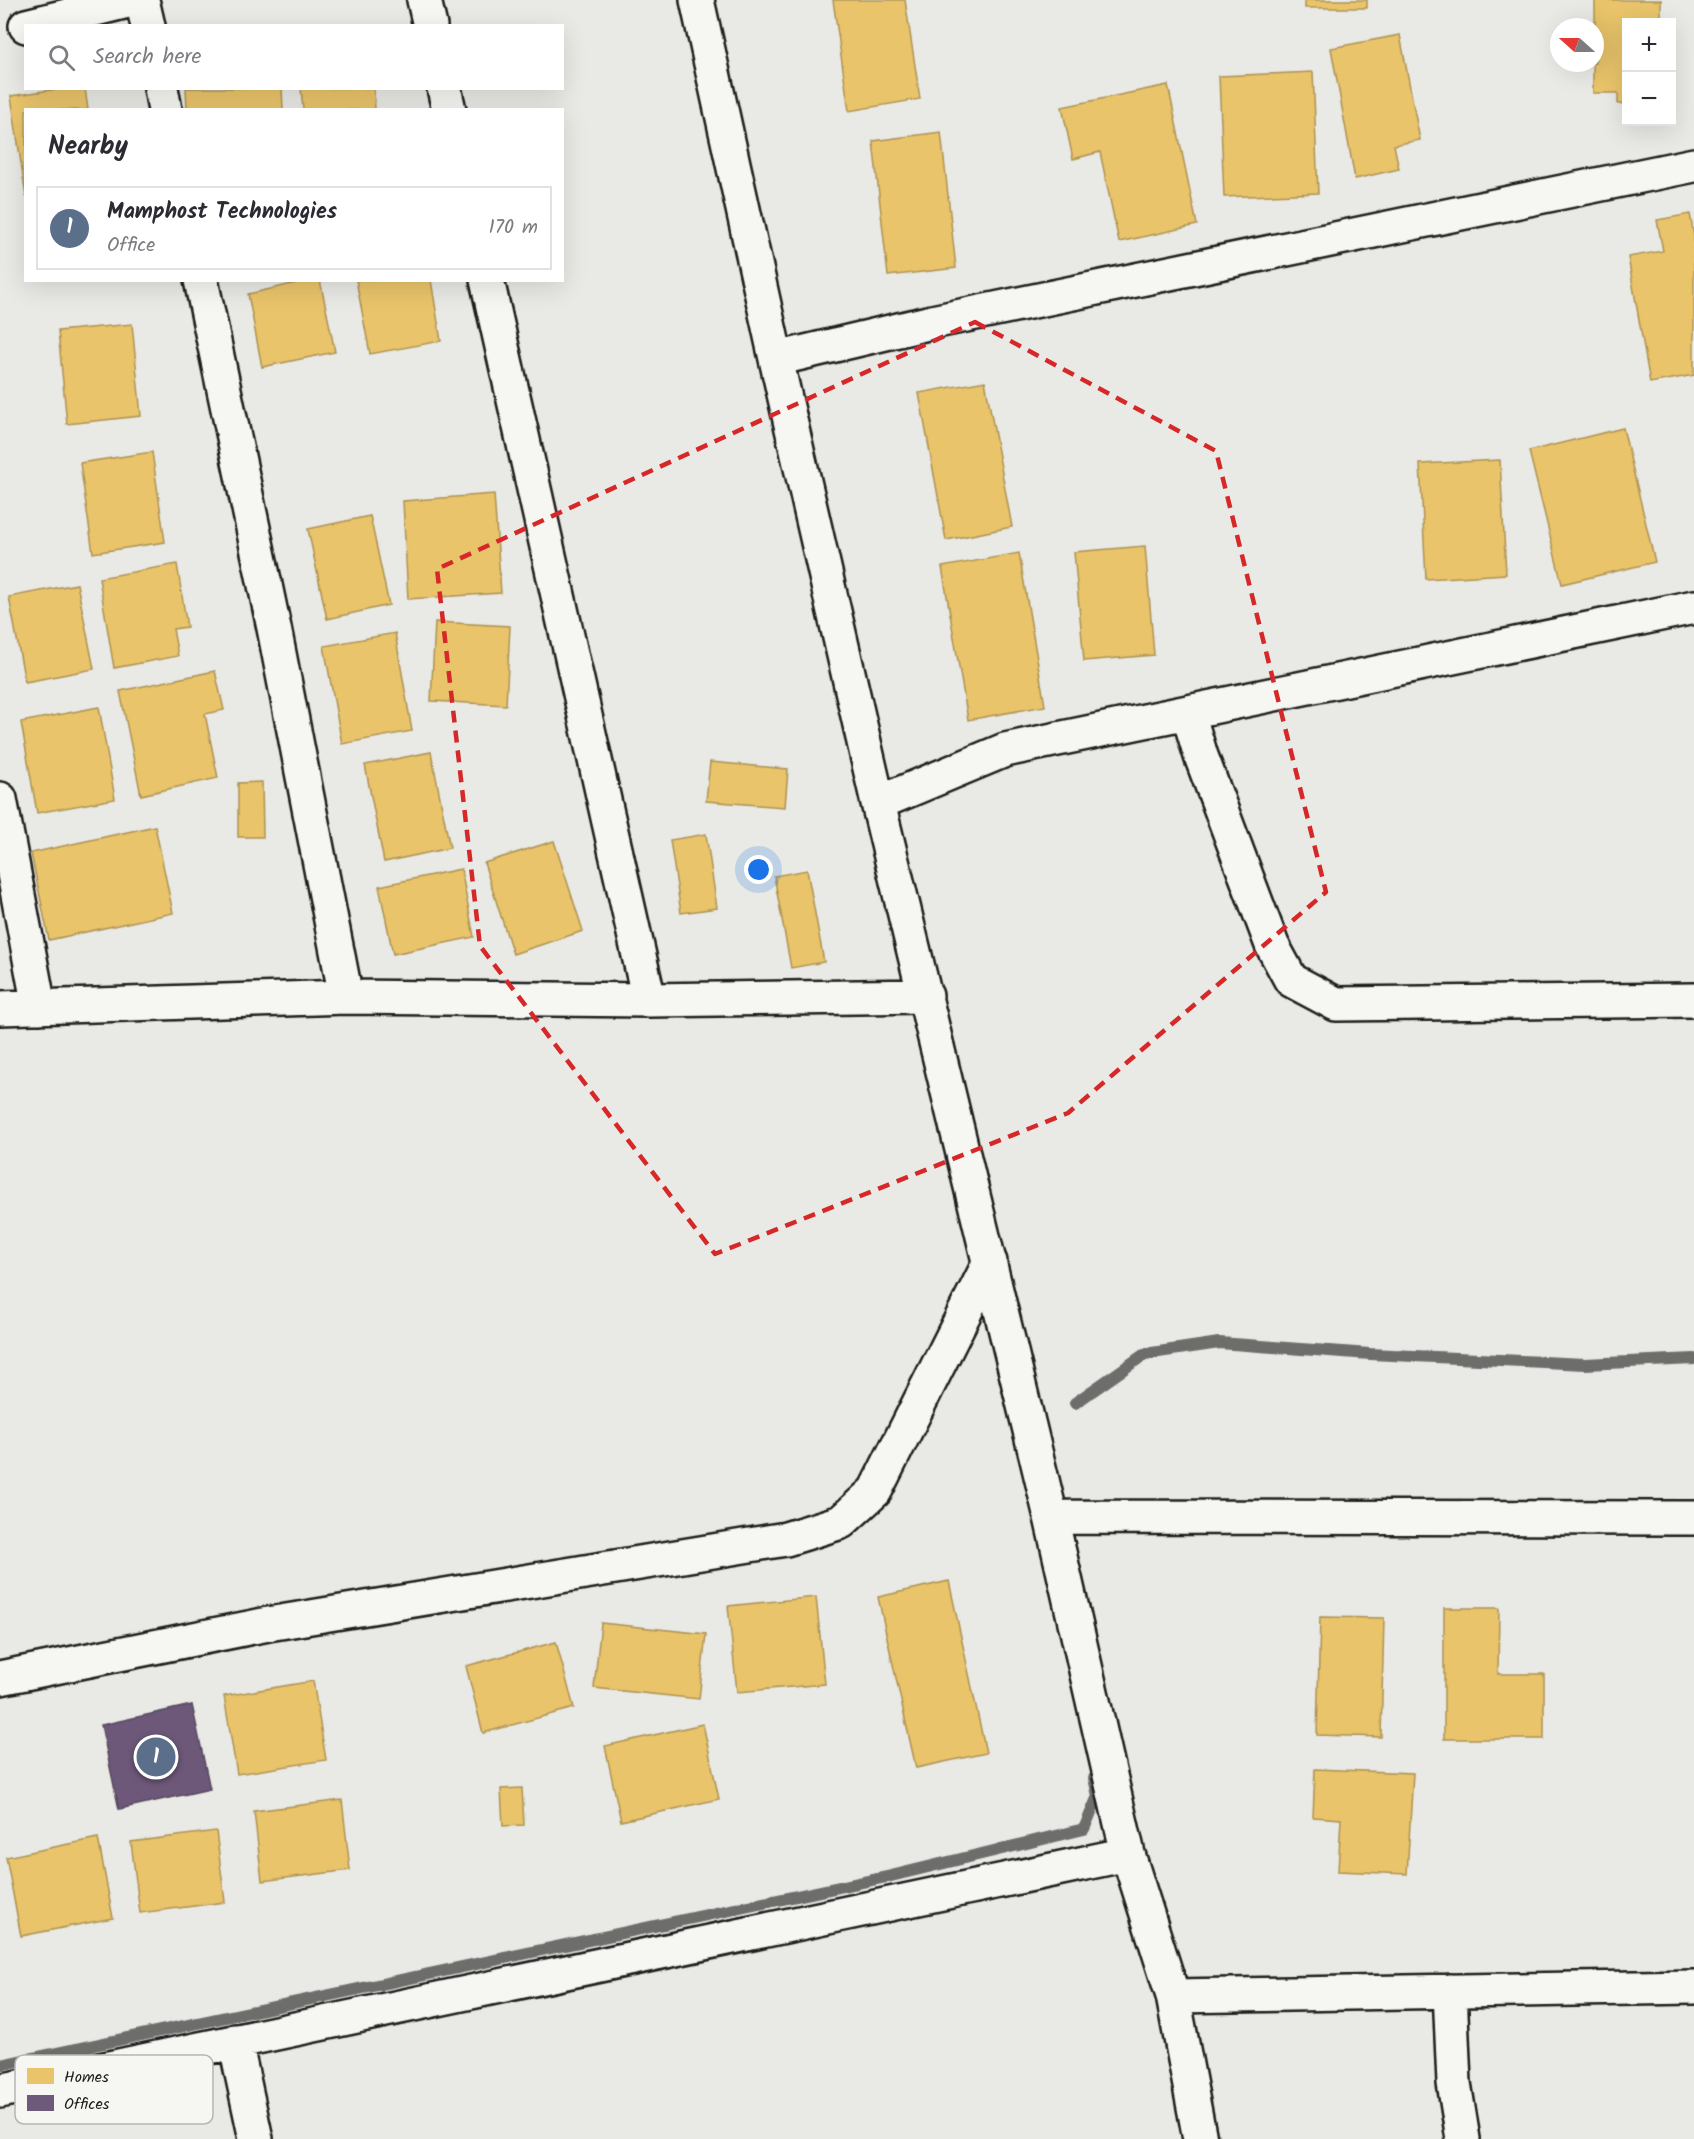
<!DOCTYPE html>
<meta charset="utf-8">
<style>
:root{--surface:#fff;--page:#f2f2f3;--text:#2b2b33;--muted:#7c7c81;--line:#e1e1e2;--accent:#c8321e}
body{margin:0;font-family:Kalam,sans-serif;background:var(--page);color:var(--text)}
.controls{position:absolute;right:18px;top:18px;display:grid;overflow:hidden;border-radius:0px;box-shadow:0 6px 24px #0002}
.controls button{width:54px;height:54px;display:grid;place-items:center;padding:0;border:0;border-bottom:2px solid var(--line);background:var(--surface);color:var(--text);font:30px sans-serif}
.compass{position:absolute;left:1550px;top:18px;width:54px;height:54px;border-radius:50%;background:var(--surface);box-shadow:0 6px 24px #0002;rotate:291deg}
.you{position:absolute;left:759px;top:870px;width:21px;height:21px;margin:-15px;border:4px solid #fff;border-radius:50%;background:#1a73e8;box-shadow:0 0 0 9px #1a73e833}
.badge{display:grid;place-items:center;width:39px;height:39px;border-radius:50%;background:var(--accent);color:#fff;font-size:20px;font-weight:700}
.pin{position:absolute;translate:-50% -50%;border:3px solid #fff;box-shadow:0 2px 6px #0006}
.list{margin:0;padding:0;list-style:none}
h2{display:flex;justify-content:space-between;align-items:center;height:78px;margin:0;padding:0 24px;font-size:26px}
h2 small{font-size:20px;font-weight:400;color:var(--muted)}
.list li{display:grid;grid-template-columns:39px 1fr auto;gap:18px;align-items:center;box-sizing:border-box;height:84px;margin:0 12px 12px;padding:0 12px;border:2px solid var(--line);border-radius:0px}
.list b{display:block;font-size:22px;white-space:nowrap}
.list p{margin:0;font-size:20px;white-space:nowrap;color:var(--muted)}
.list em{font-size:20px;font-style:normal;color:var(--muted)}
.icon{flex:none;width:33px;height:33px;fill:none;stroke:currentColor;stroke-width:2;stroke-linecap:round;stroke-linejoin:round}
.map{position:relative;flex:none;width:1694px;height:2139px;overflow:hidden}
.search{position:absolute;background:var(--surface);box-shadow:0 6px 24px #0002;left:24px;top:24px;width:540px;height:66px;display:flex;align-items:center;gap:15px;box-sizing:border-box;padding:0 21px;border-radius:0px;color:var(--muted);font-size:22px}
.panel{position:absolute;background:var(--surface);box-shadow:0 6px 24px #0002;left:24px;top:108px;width:540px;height:174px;border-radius:0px}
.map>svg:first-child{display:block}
</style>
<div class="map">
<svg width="1694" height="2139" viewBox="0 0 1694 2139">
<rect width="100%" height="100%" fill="#e9e9e5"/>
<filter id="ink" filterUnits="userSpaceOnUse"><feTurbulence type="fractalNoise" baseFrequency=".0167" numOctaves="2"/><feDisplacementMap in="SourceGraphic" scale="12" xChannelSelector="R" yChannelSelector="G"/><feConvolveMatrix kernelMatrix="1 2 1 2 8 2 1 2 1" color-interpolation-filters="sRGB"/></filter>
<g filter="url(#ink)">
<!-- homes -->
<path fill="#e9c46a" stroke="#ac9253" stroke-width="1.5" d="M 833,0 L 905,0 L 920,99 L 849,111 Z
M 1305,0 L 1367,0 L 1367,8 L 1305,8 Z
M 1595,0 L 1661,0 L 1661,22 L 1626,22 L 1626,104 L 1618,104 L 1618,93 L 1593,93 L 1593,63 L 1595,63 Z
M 1400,35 L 1420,140 L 1394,145 L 1399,169 L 1355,179 L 1331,48 Z
M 1313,72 L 1318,193 L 1224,197 L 1219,76 Z
M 1168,85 L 1197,225 L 1119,242 L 1100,152 L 1073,159 L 1062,107 Z
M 64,88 L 85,88 L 88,110 L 26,110 L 26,197 L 11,96 Z
M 186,88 L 282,88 L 283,110 L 187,110 Z
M 301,88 L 374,88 L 375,110 L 303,110 Z
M 941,132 L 956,268 L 888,276 L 873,141 Z
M 1690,214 L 1694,236 L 1694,375 L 1650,383 L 1628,257 L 1663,251 L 1657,220 Z
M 310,280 L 320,280 L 335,352 L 262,367 L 248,294 Z
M 356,280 L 431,280 L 441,341 L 370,354 Z
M 132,324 L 141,416 L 67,424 L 58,331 Z
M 985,381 L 1012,527 L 946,540 L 919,393 Z
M 1623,428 L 1655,562 L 1562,584 L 1529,451 Z
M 152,452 L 165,542 L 93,553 L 80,463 Z
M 1500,460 L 1506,574 L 1426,579 L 1420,464 Z
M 494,494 L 501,593 L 408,599 L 403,501 Z
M 370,516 L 389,605 L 327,619 L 308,529 Z
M 1145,546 L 1154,655 L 1084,661 L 1074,552 Z
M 1019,553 L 1045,706 L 968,720 L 942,567 Z
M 177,564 L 187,627 L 173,629 L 178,656 L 114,668 L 99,578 Z
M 77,584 L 94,669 L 25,682 L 9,597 Z
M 435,622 L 510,626 L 506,705 L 431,701 Z
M 395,633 L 412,731 L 342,744 L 324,646 Z
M 215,671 L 224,710 L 205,714 L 218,778 L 141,795 L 120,691 Z
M 99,707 L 115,799 L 37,813 L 21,722 Z
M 431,752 L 450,848 L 384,862 L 365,765 Z
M 710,762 L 788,769 L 785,807 L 706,801 Z
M 262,782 L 263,837 L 238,837 L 238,783 Z
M 155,826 L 173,913 L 49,940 L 31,853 Z
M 706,834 L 717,908 L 681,913 L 670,840 Z
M 554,841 L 583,931 L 513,954 L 484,863 Z
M 461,869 L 474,937 L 393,954 L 379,886 Z
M 807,870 L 824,962 L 791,968 L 774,876 Z
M 949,1581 L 986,1753 L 916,1768 L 878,1597 Z
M 816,1597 L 825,1684 L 737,1692 L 728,1606 Z
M 1444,1608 L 1499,1608 L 1498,1674 L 1544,1674 L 1544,1739 L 1444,1739 Z
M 1320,1617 L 1384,1618 L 1381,1737 L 1317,1735 Z
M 601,1623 L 706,1634 L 699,1699 L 594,1688 Z
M 556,1642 L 574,1708 L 483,1733 L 466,1666 Z
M 313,1681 L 326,1760 L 237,1774 L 224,1696 Z
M 703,1724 L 719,1799 L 621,1821 L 605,1746 Z
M 1315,1769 L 1413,1773 L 1407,1874 L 1338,1871 L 1341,1819 L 1313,1817 Z
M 522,1788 L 524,1825 L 503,1826 L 501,1789 Z
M 342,1800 L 350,1870 L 262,1881 L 254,1811 Z
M 216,1831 L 225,1902 L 140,1913 L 131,1842 Z
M 98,1838 L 113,1918 L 21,1936 L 6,1857 Z"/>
<!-- offices -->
<path fill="#6d597a" stroke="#55475e" stroke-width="1.5" d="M 192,1705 L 210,1789 L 119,1809 L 101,1725 Z"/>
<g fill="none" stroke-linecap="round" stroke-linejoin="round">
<!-- stream -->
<path stroke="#6d6d6c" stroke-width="12" d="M 1075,1403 L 1145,1354 L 1219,1343 L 1370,1354 L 1585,1364 L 1694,1359
M 0,2065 L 891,1876 L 1084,1829 L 1098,1796 L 1094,1778"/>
<!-- minor casing -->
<g stroke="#1c1c1c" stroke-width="38">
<path id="minor" d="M 142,0 L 148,26
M 424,0 L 430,26
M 697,0 L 776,359 L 878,803 L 1051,1517 L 1128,1854 L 1173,1996 L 1200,2139
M 26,26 L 132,0
M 161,88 L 165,110
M 444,88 L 449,110
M 201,280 L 274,628 L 346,997
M 487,280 L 649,1000
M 776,359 L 932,322 L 1694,165
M 1188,713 L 1201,756 L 1272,945 L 1291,980 L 1336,1004 L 1694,1000
M 0,799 L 39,1007
M 878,803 L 1005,750 L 1694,607
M 0,1008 L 346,997 L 649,1000 L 926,996
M 1051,1517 L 1694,1518
M 0,1678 L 268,1624 L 786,1539 L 841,1522 L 875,1491 L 990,1262
M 1450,1991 L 1454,2083 L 1463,2139
M 1173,1996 L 1694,1987
M 235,2041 L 256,2139
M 0,2091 L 1128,1854"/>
</g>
<!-- minor -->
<use href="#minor" stroke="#f6f6f2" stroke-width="33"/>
</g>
</g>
<!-- marked area -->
<path fill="none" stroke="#d62828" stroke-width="4.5" stroke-dasharray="12 8" stroke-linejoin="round" d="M 975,322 L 1216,451 L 1326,892 L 1068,1113 L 715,1254 L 480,946 L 437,569 Z"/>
<!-- legend -->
<rect x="15" y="2055" width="198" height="69" rx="9" fill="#f6f6f2" stroke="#b5b5b2" stroke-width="1.5"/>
<rect x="27" y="2068" width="27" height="16" fill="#e9c46a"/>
<rect x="27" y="2095" width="27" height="16" fill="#6d597a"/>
<g font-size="16" fill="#1c1c1c">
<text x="64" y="2082">Homes</text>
<text x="64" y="2109">Offices</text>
</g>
</svg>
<div class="controls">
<button>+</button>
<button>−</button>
</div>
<svg class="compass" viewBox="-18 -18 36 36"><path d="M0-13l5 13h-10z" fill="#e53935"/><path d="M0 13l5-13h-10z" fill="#7c7c81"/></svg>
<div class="you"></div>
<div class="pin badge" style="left:156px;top:1757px;background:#5c6f8a">1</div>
<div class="search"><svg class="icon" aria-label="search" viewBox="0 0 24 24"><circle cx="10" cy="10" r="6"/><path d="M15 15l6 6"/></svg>Search here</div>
<section class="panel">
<h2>Nearby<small></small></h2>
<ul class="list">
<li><span class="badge" style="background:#5c6f8a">1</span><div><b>Mamphost Technologies</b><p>Office</p></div><em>170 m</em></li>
</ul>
</section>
</div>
